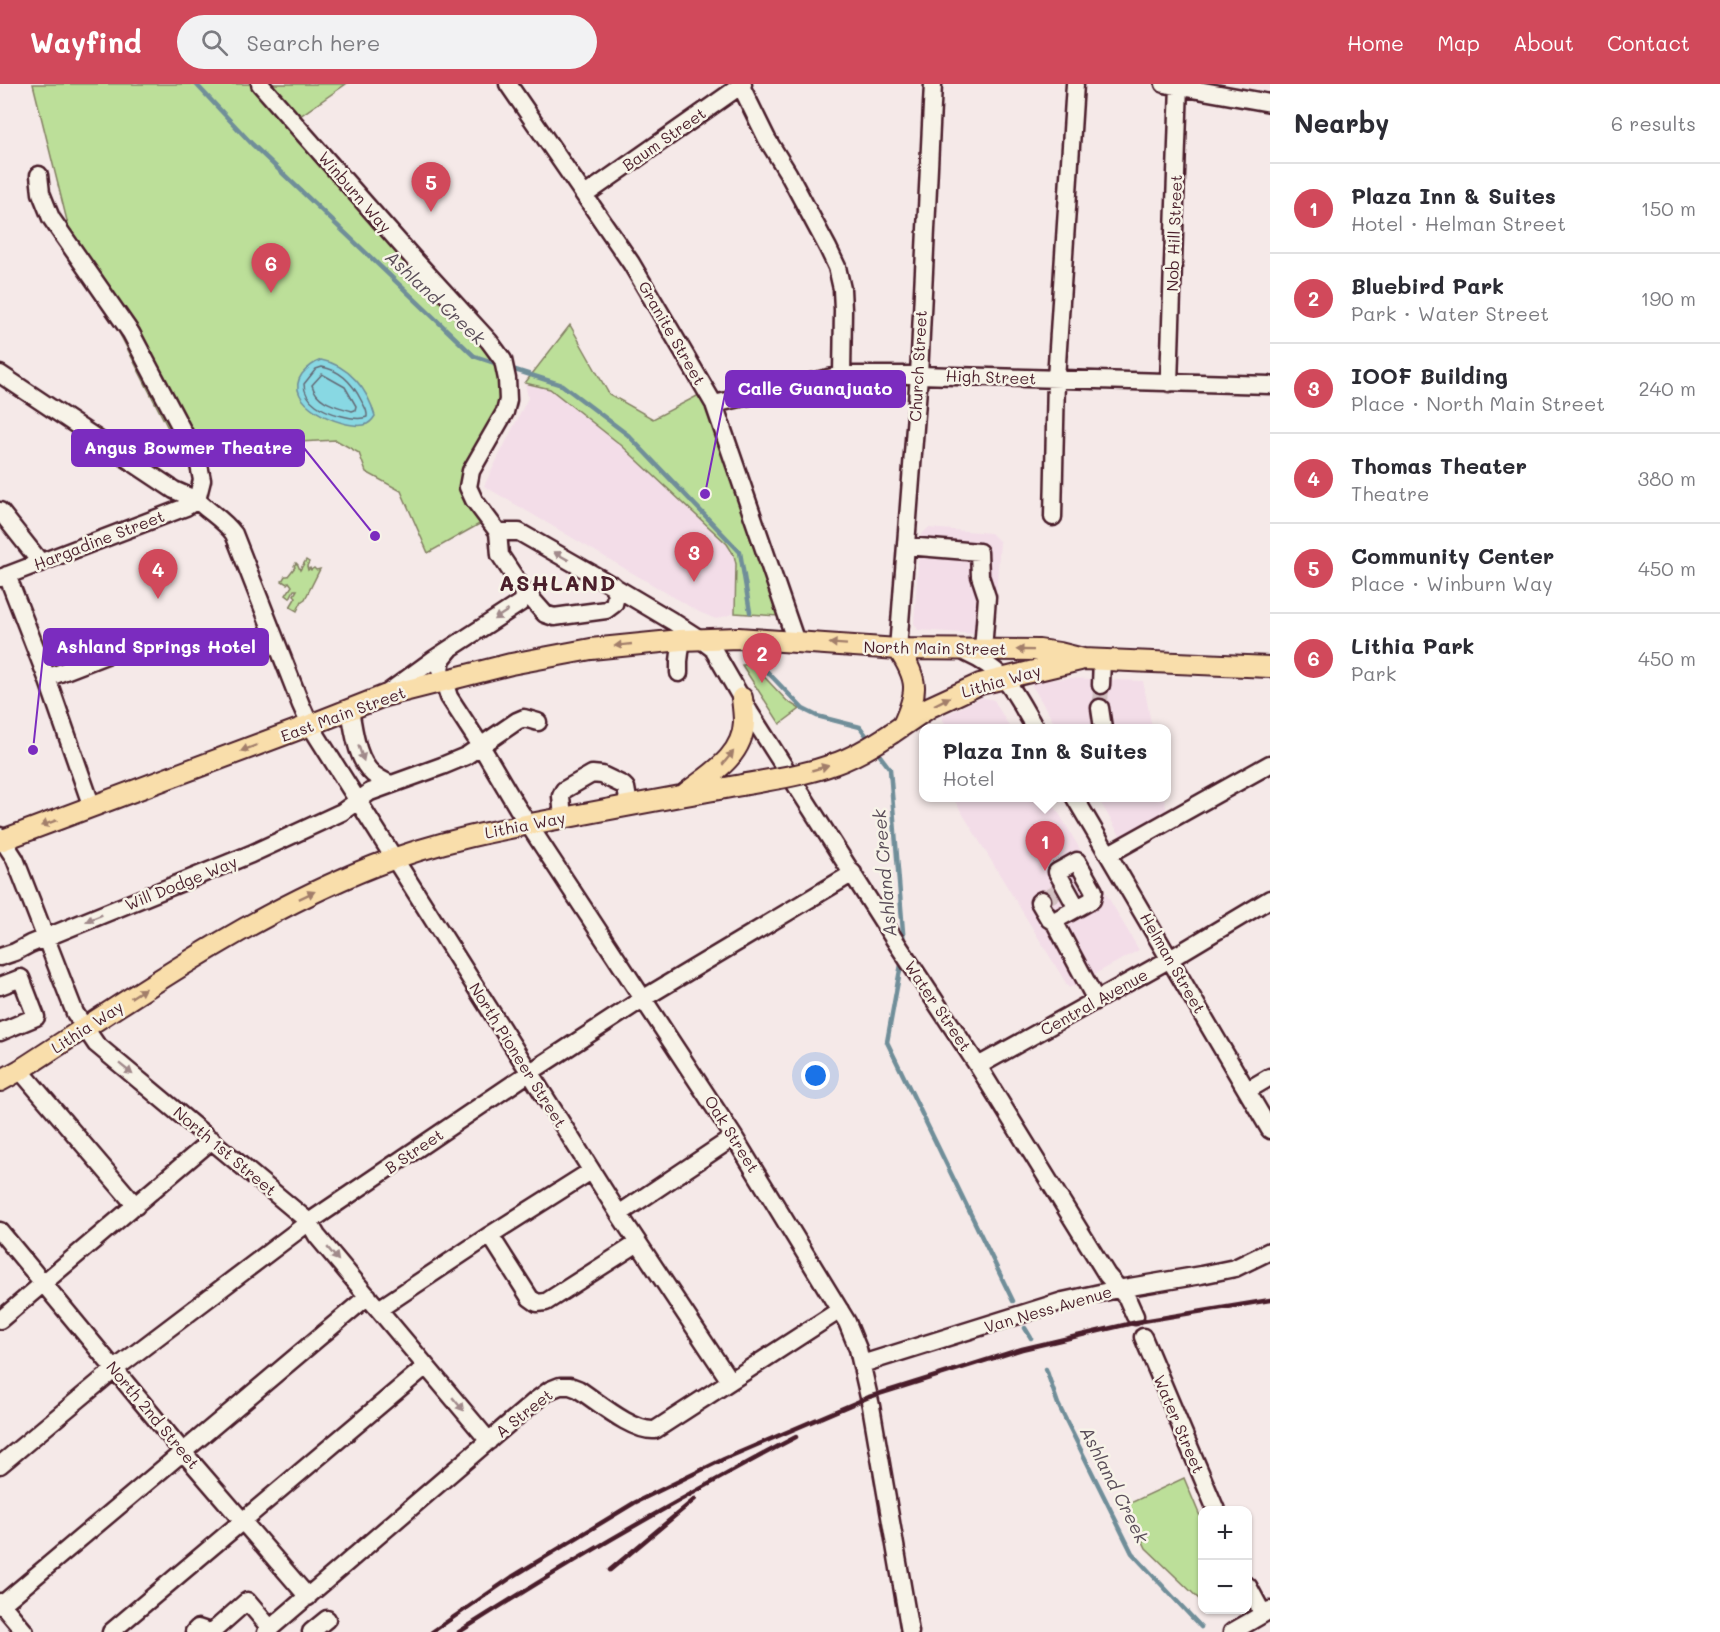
<!DOCTYPE html>
<meta charset="utf-8">
<style>
:root{--surface:#fff;--page:#f2f2f3;--text:#2b2b33;--muted:#7c7c81;--line:#e1e1e2;--accent:#d1495b}
body{margin:0;font-family:Mali,sans-serif;background:var(--page);color:var(--text)}
.controls{position:absolute;right:18px;bottom:18px;display:grid;overflow:hidden;border-radius:12px;box-shadow:0 2px 4px #0004}
.controls button{width:54px;height:54px;display:grid;place-items:center;padding:0;border:0;border-bottom:2px solid var(--line);background:var(--surface);color:var(--text);font:30px sans-serif}
.you{position:absolute;left:816px;top:992px;width:21px;height:21px;margin:-15px;border:4px solid #fff;border-radius:50%;background:#1a73e8;box-shadow:0 0 0 9px #1a73e833}
.badge{display:grid;place-items:center;width:39px;height:39px;border-radius:50%;background:var(--accent);color:#fff;font-size:20px;font-weight:700}
.pin{position:absolute;translate:-50% -50px;filter:drop-shadow(0 2px 3px #0008)}
.pin::after{content:'';position:absolute;top:32px;width:21px;height:18px;background:inherit;clip-path:polygon(0 0,100% 0,50% 100%)}
.popup{position:absolute;left:919px;top:640px;width:252px;height:78px;box-sizing:border-box;display:grid;place-content:center;border-radius:12px;background:var(--surface);filter:drop-shadow(0 2px 4px #0005);font-size:20px;white-space:nowrap;color:var(--muted)}
.popup b{font-size:22px;color:var(--text)}
.popup::after{content:'';position:absolute;left:50%;top:100%;margin-left:-12px;border:12px solid transparent;border-top-color:var(--surface)}
.list{margin:0;padding:0;list-style:none}
h2{display:flex;justify-content:space-between;align-items:center;height:78px;margin:0;padding:0 24px;font-size:26px}
h2 small{font-size:20px;font-weight:400;color:var(--muted)}
.list li{display:grid;grid-template-columns:39px 1fr auto;gap:18px;align-items:center;box-sizing:border-box;height:90px;padding:0 24px;border-top:2px solid var(--line)}
.list b{display:block;font-size:22px;white-space:nowrap}
.list p{margin:0;font-size:20px;white-space:nowrap;color:var(--muted)}
.list em{font-size:20px;font-style:normal;color:var(--muted)}
.icon{flex:none;width:33px;height:33px;fill:none;stroke:currentColor;stroke-width:2;stroke-linecap:round;stroke-linejoin:round}
.map{position:relative;flex:none;width:1270px;height:1548px;overflow:hidden}
header{display:flex;align-items:center;gap:36px;box-sizing:border-box;height:84px;padding:0 30px;background:var(--accent);color:#fff}
header strong{font-size:28px}
nav{display:flex;gap:33px;margin-inline-start:auto;font-size:21px}
.search{width:420px;height:54px;background:var(--page);display:flex;align-items:center;gap:15px;box-sizing:border-box;padding:0 21px;border-radius:33px;color:var(--muted);font-size:22px}
main{display:flex}
aside{flex:1;background:var(--surface)}
.map>svg:first-child{display:block}
</style>
<header>
<strong>Wayfind</strong>
<div class="search"><svg class="icon" aria-label="search" viewBox="0 0 24 24"><circle cx="10" cy="10" r="6"/><path d="M15 15l6 6"/></svg>Search here</div>
<nav><a>Home</a><a>Map</a><a>About</a><a>Contact</a></nav>
</header>
<main>
<div class="map">
<svg width="1270" height="1548" viewBox="0 0 1270 1548">
<rect width="100%" height="100%" fill="#f5e9e8"/>
<filter id="ink" filterUnits="userSpaceOnUse"><feTurbulence type="fractalNoise" baseFrequency=".0167" numOctaves="2"/><feDisplacementMap in="SourceGraphic" scale="12" xChannelSelector="R" yChannelSelector="G"/><feConvolveMatrix kernelMatrix="1 2 1 2 8 2 1 2 1" color-interpolation-filters="sRGB"/></filter>
<g filter="url(#ink)">
<!-- built -->
<path fill="#f3dde8" d="M 525,299 L 550,305 L 622,361 L 727,460 L 734,471 L 736,480 L 735,529 L 716,535 L 699,528 L 484,402 L 528,314 Z
M 928,444 L 991,449 L 1000,458 L 993,551 L 918,546 L 914,539 L 920,452 Z
M 1067,594 L 1143,597 L 1152,644 L 1057,644 L 1030,598 Z
M 982,613 L 994,616 L 1010,644 L 948,644 L 941,633 Z
M 953,714 L 1050,714 L 1139,866 L 1069,904 Z
M 1098,714 L 1164,714 L 1167,728 L 1122,755 Z"/>
<!-- green -->
<path fill="#bcdf99" stroke="#837f62" stroke-width="1.5" d="M 33,0 L 346,0 L 293,37 L 489,257 L 508,316 L 471,387 L 483,438 L 428,469 L 401,407 L 366,388 L 359,369 L 336,356 L 299,358 L 284,354 L 260,354 L 231,362 L 212,375 L 187,381 L 72,157 Z
M 570,241 L 609,310 L 653,335 L 699,311 L 707,323 L 778,532 L 735,529 L 736,480 L 734,471 L 727,460 L 621,361 L 550,305 L 525,299 Z
M 306,476 L 309,478 L 307,482 L 308,486 L 310,484 L 311,486 L 314,484 L 316,486 L 320,485 L 305,515 L 302,517 L 297,527 L 290,523 L 296,513 L 294,511 L 297,506 L 294,506 L 290,514 L 286,511 L 292,502 L 289,498 L 287,500 L 282,497 L 285,492 L 288,492 L 295,483 L 294,482 L 296,479 L 298,481 L 300,486 Z
M 752,580 L 787,617 L 800,625 L 780,640 L 742,581 Z
M 1184,1394 L 1202,1437 L 1202,1518 L 1146,1464 L 1126,1421 Z"/>
<!-- water -->
<path fill="#88d8e3" stroke="#6f8e99" stroke-width="1.5" d="M 321,276 C 349,281 368,306 375,332 C 372,337 369,340 364,341 C 342,345 281,319 302,290 C 308,283 313,279 321,276 Z"/>
<g fill="none" stroke-linecap="round" stroke-linejoin="round">
<!-- shore -->
<path stroke="#636975" stroke-width="1.5" d="M 322,283 C 340,286 353,300 361,316 C 364,322 368,326 367,333 C 355,338 325,328 316,321 C 309,316 304,308 304,300 L 316,285 Z
M 322,290 L 345,303 L 356,322 L 355,326 L 352,327 C 336,322 317,319 312,301 Z"/>
<!-- stream -->
<path stroke="#6f8e99" stroke-width="4.5" d="M 196,0 L 252,60 L 474,272 L 498,280
M 509,284 L 562,301 L 628,351 L 740,468 L 750,528
M 757,577 L 803,625 L 817,632 L 860,643 L 871,658
M 875,665 L 890,685 L 904,861
M 902,875 L 887,958 L 1013,1217
M 1025,1244 L 1031,1254
M 1046,1285 L 1058,1320 L 1132,1469 L 1201,1543"/>
<!-- minor-tunnel -->
<path stroke="#d3c1c2" stroke-width="16" stroke-dasharray="16 8" stroke-linecap="butt" d="M 1100,624 L 1101,601
M 1042,816 L 1062,805"/>
<!-- minor casing -->
<g stroke="#4a1f2b" stroke-width="21">
<path id="minor" d="M 260,0 L 413,174 L 489,257 L 503,276 L 507,295 L 508,316 L 505,328 L 471,387 L 468,403 L 474,416 L 498,448 L 500,471 L 522,504 L 523,514 L 520,519 L 434,575 L 386,610
M 508,0 L 631,179 L 714,320 L 796,558
M 740,0 L 767,55 L 788,89 L 828,164 L 837,183 L 842,205 L 843,226 L 842,291
M 1164,0 L 1270,19
M 39,91 L 41,109 L 51,134 L 131,249 L 198,376 L 202,396 L 197,416 C 209,428 224,436 234,450 L 301,621 L 310,641 L 619,1130 L 730,1297
M 585,111 L 743,0
M 0,290 L 174,406 L 197,416
M 1169,299 L 1179,0
M 714,320 L 842,291 L 919,291 L 1270,301
M 0,427 L 41,479
M 1053,433 L 1056,295 L 1075,0
M 498,448 L 519,448 L 603,496 L 672,537 L 700,555 L 713,565 L 750,629 L 892,852 L 978,982 L 1107,1191 L 1127,1214 L 1135,1232
M 907,462 L 979,468 L 980,492 L 987,513 L 983,566
M 7,491 L 47,594 L 92,723
M 0,494 L 186,423 L 197,416
M 522,504 L 545,530 L 554,533 L 606,526 L 614,520 L 616,512 L 613,501
M 451,564 L 442,575 L 440,585 L 449,613 L 481,662 L 517,723 L 734,1053 L 847,1238 L 858,1265 L 871,1322 L 910,1548
M 898,565 L 919,291 L 933,0
M 966,569 C 1008,588 1013,607 1035,644
M 679,589 L 679,577 L 683,545
M 47,594 L 122,565
M 1101,601 L 1102,576
M 1100,624 L 1103,644
M 350,626 C 354,646 356,675 373,690 C 378,694 384,697 390,700
M 1075,714 L 1270,1046
M 563,734 L 561,712 L 564,706 L 592,690 L 602,691 L 623,701 L 626,704 L 629,721
M 0,752 L 15,775 L 75,929 L 96,960 L 309,1138 L 317,1152 L 489,1357
M 1109,770 L 1270,680
M 1042,816 L 1039,818 L 1049,835 L 1054,837
M 1077,824 L 1057,788 L 1077,777 L 1094,807 L 1092,816 L 1054,837 L 1096,916
M 0,873 L 15,868 L 30,860 L 251,770 L 342,728 L 370,708 L 442,682 L 466,672 L 517,637 L 524,634 L 538,638
M 0,902 L 21,894 L 36,933 L 0,948
M 978,982 L 1170,875 L 1270,815
M 20,986 L 136,1122
M 1248,1006 L 1270,993
M 619,1130 L 734,1053
M 0,1147 L 183,1368 L 308,1513
M 490,1151 L 530,1214 L 537,1219 L 546,1218 L 638,1159
M 379,1225 L 490,1151 L 591,1087
M 0,1236 L 212,1056
M 1143,1253 L 1216,1426
M 862,1280 L 1063,1217 L 1118,1205 L 1201,1191 L 1235,1184 L 1270,1167
M 0,1381 L 115,1285 L 309,1138 L 529,989 L 644,914 L 853,789
M 1248,1502 L 1263,1530
M 0,1518 L 25,1548
M 0,1522 L 368,1212
M 111,1548 L 426,1282
M 194,1548 L 198,1544 L 210,1548
M 212,1548 L 247,1517 L 270,1544
M 266,1548 L 535,1317 L 550,1306 L 560,1302 L 570,1302 L 578,1305 C 597,1317 632,1348 655,1346 L 840,1226
M 311,1548 L 327,1535
M 1232,1548 L 1270,1526"/>
</g>
<!-- major casing -->
<g stroke="#4a1f2b" stroke-width="24">
<path id="major" d="M 898,565 C 919,596 918,608 903,641
M 892,649 L 930,623 L 980,600 L 1080,576
M 685,710 C 709,691 743,673 744,638 C 744,631 743,622 742,614
M 0,757 L 310,641 L 384,612 L 511,580 L 591,565 L 681,556 L 738,554 L 898,565 L 1039,566 L 1059,569 L 1083,575 L 1270,583
M 0,997 L 20,986 C 135,912 247,832 374,782 C 437,757 502,745 568,733 C 626,722 684,711 742,701"/>
</g>
<!-- minor -->
<use href="#minor" stroke="#f7f3e8" stroke-width="16"/>
<!-- major -->
<use href="#major" stroke="#f9deab" stroke-width="20"/>
<!-- rail -->
<path stroke="#4a1f2b" stroke-width="4.5" d="M 610,1486 L 695,1415
M 432,1548 L 512,1493 L 634,1419 L 724,1375 L 869,1313 L 1022,1265 L 1137,1238 L 1270,1216
M 459,1548 C 531,1502 605,1458 680,1416 C 718,1395 757,1373 796,1353"/>
<!-- major-bridge casing -->
<g stroke="#4a1f2b" stroke-width="24" stroke-linecap="butt">
<path id="major-bridge" d="M 742,701 C 773,695 805,691 834,680 C 855,673 874,661 892,649"/>
</g>
<!-- major-bridge -->
<use href="#major-bridge" stroke="#f9deab" stroke-width="20"/>
</g>
<!-- one-way arrows -->
<defs><path id="oneway-solid" d="M-6-.8H1V-3.2L6.5 0L1 3.2V.8H-6Z" transform="scale(1.5)"/></defs>
<g fill="#a0898a">
<use href="#oneway-solid" transform="translate(561 472) rotate(-151)"/>
<use href="#oneway-solid" transform="translate(501 531) rotate(147)"/>
<use href="#oneway-solid" transform="translate(361 669) rotate(71)"/>
<use href="#oneway-solid" transform="translate(94 834) rotate(158)"/>
<use href="#oneway-solid" transform="translate(126 985) rotate(39)"/>
<use href="#oneway-solid" transform="translate(333 1170) rotate(50)"/>
<use href="#oneway-solid" transform="translate(458 1320) rotate(50)"/>
</g>
<g fill="#a27e6b">
<use href="#oneway-solid" transform="translate(838 560) rotate(-176)"/>
<use href="#oneway-solid" transform="translate(623 561) rotate(174)"/>
<use href="#oneway-solid" transform="translate(1025 566) rotate(-179)"/>
<use href="#oneway-solid" transform="translate(942 617) rotate(-27)"/>
<use href="#oneway-solid" transform="translate(249 664) rotate(159)"/>
<use href="#oneway-solid" transform="translate(728 674) rotate(-50)"/>
<use href="#oneway-solid" transform="translate(820 684) rotate(-16)"/>
<use href="#oneway-solid" transform="translate(49 739) rotate(160)"/>
<use href="#oneway-solid" transform="translate(307 811) rotate(-25)"/>
<use href="#oneway-solid" transform="translate(138 909) rotate(-33)"/>
</g>
</g>
<g text-anchor="middle" stroke-width="5" stroke-linejoin="round" paint-order="stroke">
<!-- street labels -->
<g font-size="16" fill="#4a1f2b" stroke="#f7f3e8">
<text transform="translate(664 55) rotate(-35)" y="6">Baum Street</text>
<text transform="translate(355 108) rotate(49)" y="6">Winburn Way</text>
<text transform="translate(1174 149) rotate(-88)" y="6">Nob Hill Street</text>
<text transform="translate(672 249) rotate(60)" y="6">Granite Street</text>
<text transform="translate(918 282) rotate(-87)" y="6">Church Street</text>
<text transform="translate(991 293) rotate(2)" y="6">High Street</text>
<text transform="translate(99 456) rotate(-21)" y="6">Hargadine Street</text>
<text transform="translate(935 564) rotate(1)" y="6">North Main Street</text>
<text transform="translate(1001 597) rotate(-16)" y="6">Lithia Way</text>
<text transform="translate(343 630) rotate(-20)" y="6">East Main Street</text>
<text transform="translate(525 741) rotate(-11)" y="6">Lithia Way</text>
<text transform="translate(181 799) rotate(-22)" y="6">Will Dodge Way</text>
<text transform="translate(1173 879) rotate(60)" y="6">Helman Street</text>
<text transform="translate(1094 918) rotate(-29)" y="6">Central Avenue</text>
<text transform="translate(938 922) rotate(56)" y="6">Water Street</text>
<text transform="translate(87 943) rotate(-33)" y="6">Lithia Way</text>
<text transform="translate(518 971) rotate(58)" y="6">North Pioneer Street</text>
<text transform="translate(732 1050) rotate(58)" y="6">Oak Street</text>
<text transform="translate(225 1067) rotate(40)" y="6">North 1st Street</text>
<text transform="translate(414 1067) rotate(-34)" y="6">B Street</text>
<text transform="translate(1048 1225) rotate(-16)" y="6">Van Ness Avenue</text>
<text transform="translate(524 1329) rotate(-38)" y="6">A Street</text>
<text transform="translate(153 1331) rotate(50)" y="6">North 2nd Street</text>
<text transform="translate(1179 1340) rotate(67)" y="6">Water Street</text>
</g>
<!-- water labels -->
<g font-size="18" font-style="italic" fill="#5a4d59" stroke="#f7f3e8">
<text transform="translate(435 214) rotate(43)" y="6">Ashland Creek</text>
<text transform="translate(885 789) rotate(-95)" y="6">Ashland Creek</text>
<text transform="translate(1114 1401) rotate(63)" y="6">Ashland Creek</text>
</g>
<!-- district labels -->
<g font-size="22" font-weight="bold" letter-spacing="1.5" fill="#4a1f2b" stroke="#f7f3e8">
<text x="558" y="507">ASHLAND</text>
</g>
</g>
<!-- callouts -->
<path fill="none" stroke="#7b2cbf" stroke-width="2" d="M705 410L726 305M375 452L304 364M33 666L44 563"/>
<g fill="#7b2cbf" stroke="#f7f3e8" stroke-width="2">
<circle cx="705" cy="410" r="6"/>
<circle cx="375" cy="452" r="6"/>
<circle cx="33" cy="666" r="6"/>
</g>
<g fill="#7b2cbf" stroke="#7b2cbf" stroke-width="2">
<rect x="726" y="287" width="179" height="36" rx="6"/>
<rect x="72" y="346" width="232" height="36" rx="6"/>
<rect x="44" y="545" width="224" height="36" rx="6"/>
</g>
<g font-size="18" text-anchor="middle" font-weight="bold" fill="#fff">
<text x="815" y="311">Calle Guanajuato</text>
<text x="188" y="370">Angus Bowmer Theatre</text>
<text x="156" y="569">Ashland Springs Hotel</text>
</g>
</svg>
<div class="controls">
<button>+</button>
<button>−</button>
</div>
<div class="you"></div>
<div class="pin badge" style="left:1045px;top:787px">1</div>
<div class="popup"><b>Plaza Inn &amp; Suites</b>Hotel</div>
<div class="pin badge" style="left:762px;top:599px">2</div>
<div class="pin badge" style="left:694px;top:498px">3</div>
<div class="pin badge" style="left:158px;top:515px">4</div>
<div class="pin badge" style="left:431px;top:128px">5</div>
<div class="pin badge" style="left:271px;top:209px">6</div>
</div>
<aside>
<h2>Nearby<small>6 results</small></h2>
<ul class="list">
<li><span class="badge">1</span><div><b>Plaza Inn &amp; Suites</b><p>Hotel · Helman Street</p></div><em>150 m</em></li>
<li><span class="badge">2</span><div><b>Bluebird Park</b><p>Park · Water Street</p></div><em>190 m</em></li>
<li><span class="badge">3</span><div><b>IOOF Building</b><p>Place · North Main Street</p></div><em>240 m</em></li>
<li><span class="badge">4</span><div><b>Thomas Theater</b><p>Theatre</p></div><em>380 m</em></li>
<li><span class="badge">5</span><div><b>Community Center</b><p>Place · Winburn Way</p></div><em>450 m</em></li>
<li><span class="badge">6</span><div><b>Lithia Park</b><p>Park</p></div><em>450 m</em></li>
</ul>
</aside>
</main>
